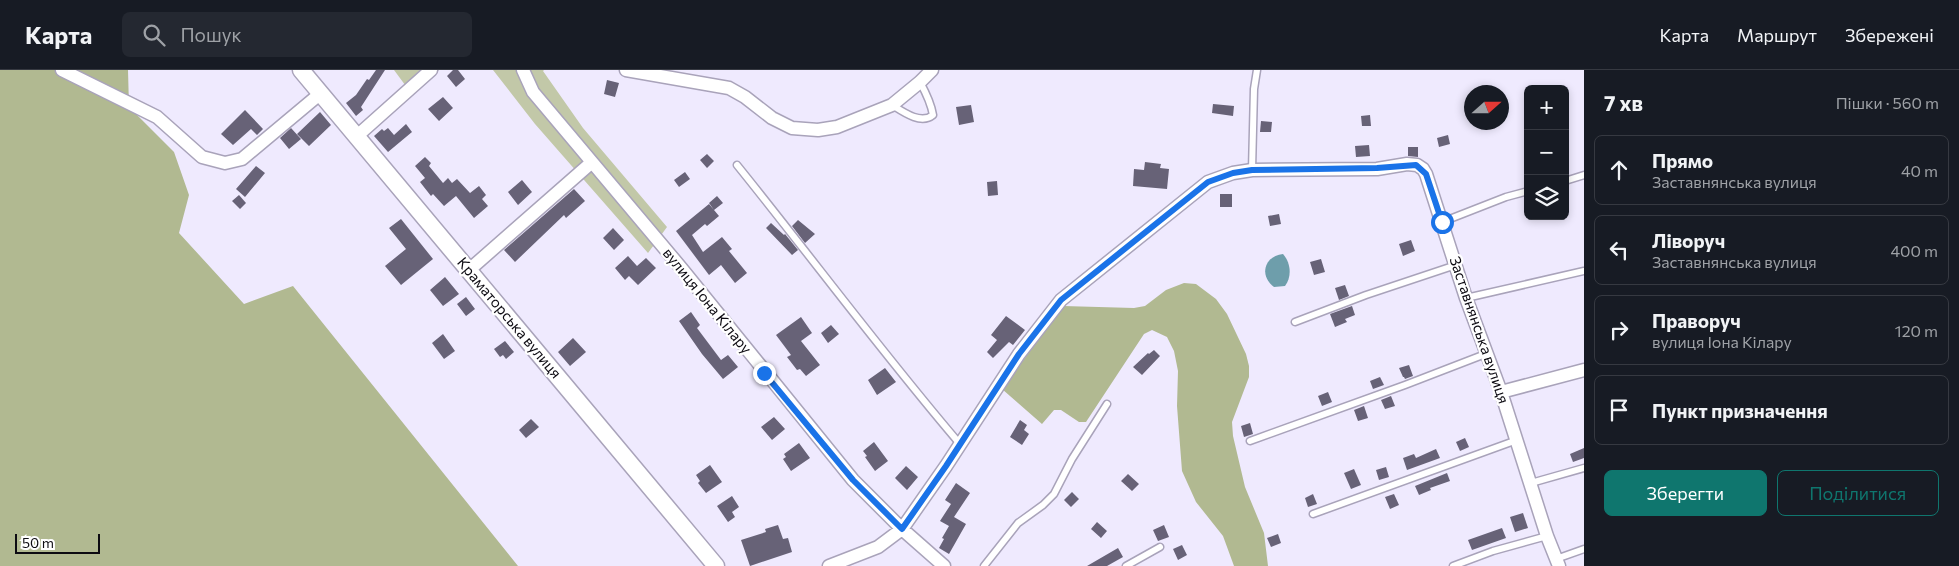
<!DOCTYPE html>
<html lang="uk">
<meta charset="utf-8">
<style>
:root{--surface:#171b24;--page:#242831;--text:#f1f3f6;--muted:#9ea1a6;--line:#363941;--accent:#0f766e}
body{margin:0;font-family:Commissioner,sans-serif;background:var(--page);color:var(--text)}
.controls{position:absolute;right:15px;top:15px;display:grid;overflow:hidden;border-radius:8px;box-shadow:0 2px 8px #0003}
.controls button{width:45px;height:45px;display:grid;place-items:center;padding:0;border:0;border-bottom:1px solid var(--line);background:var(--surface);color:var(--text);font:25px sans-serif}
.compass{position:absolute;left:1464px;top:15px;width:45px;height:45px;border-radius:50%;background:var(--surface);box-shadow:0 2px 8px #0003;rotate:69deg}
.scale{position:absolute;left:15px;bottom:12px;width:85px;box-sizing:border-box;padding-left:5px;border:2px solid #0d0b12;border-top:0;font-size:14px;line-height:18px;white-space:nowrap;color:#0d0b12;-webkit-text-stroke:4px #fff;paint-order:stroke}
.stop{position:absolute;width:15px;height:15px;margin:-11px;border:4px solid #1a73e8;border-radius:50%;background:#fff}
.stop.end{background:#1a73e8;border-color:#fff;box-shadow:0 1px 5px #0008}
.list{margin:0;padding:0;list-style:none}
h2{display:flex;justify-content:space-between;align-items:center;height:65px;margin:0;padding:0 20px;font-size:21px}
h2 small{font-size:16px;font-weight:400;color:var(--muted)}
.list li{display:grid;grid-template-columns:32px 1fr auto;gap:15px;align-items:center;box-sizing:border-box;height:70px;margin:0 10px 10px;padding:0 10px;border:1px solid var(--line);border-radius:8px}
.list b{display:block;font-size:19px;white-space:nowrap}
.list p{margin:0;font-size:16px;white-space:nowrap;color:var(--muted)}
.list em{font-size:16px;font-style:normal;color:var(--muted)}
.actions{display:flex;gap:10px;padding:15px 20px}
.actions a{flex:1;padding:11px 0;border:1px solid var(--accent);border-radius:8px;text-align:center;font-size:18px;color:var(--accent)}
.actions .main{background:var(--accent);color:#fff}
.icon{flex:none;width:28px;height:28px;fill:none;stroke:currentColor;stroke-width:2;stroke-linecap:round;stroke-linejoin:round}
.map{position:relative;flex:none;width:1584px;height:496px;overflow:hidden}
header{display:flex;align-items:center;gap:30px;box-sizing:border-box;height:70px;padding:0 25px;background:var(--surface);border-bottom:1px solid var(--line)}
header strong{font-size:24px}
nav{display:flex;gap:28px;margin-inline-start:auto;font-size:18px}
.search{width:350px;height:45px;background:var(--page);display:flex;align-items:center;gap:12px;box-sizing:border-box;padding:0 18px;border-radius:8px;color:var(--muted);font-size:19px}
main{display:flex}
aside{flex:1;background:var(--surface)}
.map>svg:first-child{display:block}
</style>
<header>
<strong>Карта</strong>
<div class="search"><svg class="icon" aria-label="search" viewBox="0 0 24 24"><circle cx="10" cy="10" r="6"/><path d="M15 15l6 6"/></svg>Пошук</div>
<nav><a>Карта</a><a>Маршрут</a><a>Збережені</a></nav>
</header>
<main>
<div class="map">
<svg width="1584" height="496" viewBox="0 0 1584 496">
<rect width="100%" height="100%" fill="#efeafe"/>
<!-- green -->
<path fill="#c2c8a8" d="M 394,0 L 439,0 L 411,23 Z
M 493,0 L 544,0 L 543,1 L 583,58 L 667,157 L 648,183 L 535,54 Z"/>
<!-- forest -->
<path fill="#b1b991" d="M 0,0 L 128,0 L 129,37 L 174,82 L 189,125 L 179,163 L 244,234 L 293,216 L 518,496 L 0,496 Z
M 1184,213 L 1196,214 L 1216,229 L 1227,244 L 1246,284 L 1249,296 L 1249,307 L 1232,352 L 1233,366 L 1245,417 L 1264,463 L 1268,496 L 1234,496 L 1223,466 L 1196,432 L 1182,401 L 1177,336 L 1178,301 L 1174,281 L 1167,267 L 1152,260 L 1144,264 L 1086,352 L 1079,352 L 1061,340 L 1054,340 L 1042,354 L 1002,319 L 1063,236 L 1134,238 L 1145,236 L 1166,220 Z"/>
<!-- water -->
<path fill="#6e9eab" d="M 1283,184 C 1291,193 1292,207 1285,216 L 1274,217 C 1259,206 1264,186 1283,184 Z"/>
<!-- building -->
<path fill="#676277" d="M 376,0 L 385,0 L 361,37 L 363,40 L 356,46 L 346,33 L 356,25 L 367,9 L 369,10 Z
M 453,0 L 458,0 L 465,9 L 456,17 L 447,6 Z
M 607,10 L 619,13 L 615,27 L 604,24 Z
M 443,27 L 453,38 L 439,51 L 428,39 Z
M 1213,34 L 1234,36 L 1233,46 L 1212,43 Z
M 971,35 L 974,52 L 959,55 L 956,37 Z
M 245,40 L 263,59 L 257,65 L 251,59 L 233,75 L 221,64 Z
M 320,42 L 331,55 L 309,76 L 297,64 Z
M 1370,45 L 1371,56 L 1362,56 L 1361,46 Z
M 1261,51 L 1272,52 L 1271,62 L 1260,62 Z
M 406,54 L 412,62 L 388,82 L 374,66 L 382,59 L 384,61 L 388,58 L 394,65 Z
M 291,58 L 301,69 L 289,79 L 280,68 Z
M 1448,65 L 1450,74 L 1439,77 L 1437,68 Z
M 1369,75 L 1370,86 L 1356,87 L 1355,76 Z
M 1408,77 L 1418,77 L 1418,87 L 1408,86 Z
M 707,84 L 714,91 L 707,98 L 700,90 Z
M 425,87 L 431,93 L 429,96 L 443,113 L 448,108 L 452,113 L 457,109 L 470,123 L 479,116 L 486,125 L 482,129 L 488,136 L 474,148 L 456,126 L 444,136 L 433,124 L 431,126 L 420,112 L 425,108 L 415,96 Z
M 1145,92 L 1161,94 L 1160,98 L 1169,99 L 1167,119 L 1133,116 L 1134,99 L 1144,100 Z
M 256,96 L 265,103 L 245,127 L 236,119 Z
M 685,102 L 690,109 L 679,117 L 674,110 Z
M 522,110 L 532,122 L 518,135 L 508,122 Z
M 997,111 L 998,125 L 988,126 L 987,112 Z
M 574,119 L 585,131 L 566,148 L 564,145 L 515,192 L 504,180 Z
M 1220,124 L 1232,124 L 1232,137 L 1220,137 Z
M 239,125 L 246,133 L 240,139 L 232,131 Z
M 717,126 L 723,133 L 714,140 L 709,133 Z
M 709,134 L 719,146 L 707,156 L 705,154 L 692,165 L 703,182 L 722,167 L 732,179 L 729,181 L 747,203 L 735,213 L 721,195 L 709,205 L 676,161 Z
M 1279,144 L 1281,154 L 1270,156 L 1268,146 Z
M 401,149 L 433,189 L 401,215 L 385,196 L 406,179 L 389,158 Z
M 798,150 L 815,164 L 805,173 L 792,156 Z
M 771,153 L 784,165 L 785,164 L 798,180 L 792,185 L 766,158 Z
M 613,158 L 624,170 L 614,180 L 603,168 Z
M 1411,170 L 1415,181 L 1403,186 L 1399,174 Z
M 628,186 L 637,196 L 646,188 L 656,198 L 638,215 L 629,206 L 625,210 L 615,198 Z
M 1321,189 L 1325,202 L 1314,205 L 1310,192 Z
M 445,207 L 459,224 L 443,236 L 430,220 Z
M 1345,215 L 1349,226 L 1339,230 L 1335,218 Z
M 466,227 L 475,239 L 466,246 L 457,234 Z
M 1352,236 L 1355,245 L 1345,249 L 1347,252 L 1335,257 L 1330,244 Z
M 691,242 L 700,255 L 697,258 L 721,290 L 728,285 L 738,297 L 723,309 L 702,284 L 679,251 Z
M 1006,246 L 1025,260 L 1013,275 L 1009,272 L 993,288 L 987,282 L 997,270 L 991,265 Z
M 801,247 L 812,263 L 801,271 L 820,295 L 806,306 L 800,299 L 797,300 L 787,287 L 791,285 L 776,265 Z
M 831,255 L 839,264 L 828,273 L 821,263 Z
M 443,264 L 455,281 L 444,289 L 432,273 Z
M 573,268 L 586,282 L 570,296 L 558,282 Z
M 505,271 L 514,282 L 506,289 L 503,285 L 500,287 L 494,279 Z
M 1154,280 L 1160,286 L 1142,305 L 1133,297 L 1148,283 L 1149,284 Z
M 1409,295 L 1413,306 L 1405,309 L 1404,307 L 1403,307 L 1399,298 Z
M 885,298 L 896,312 L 877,325 L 868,310 Z
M 1380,307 L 1384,315 L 1373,319 L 1370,311 Z
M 1328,322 L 1332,332 L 1322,336 L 1318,326 Z
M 1391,326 L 1395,336 L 1385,339 L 1381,330 Z
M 1364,336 L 1368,348 L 1358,351 L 1354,340 Z
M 774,347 L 785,359 L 772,370 L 761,357 Z
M 531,349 L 539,357 L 526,368 L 519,360 Z
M 1020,350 L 1027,355 L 1024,360 L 1029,364 L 1022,375 L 1010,367 Z
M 1250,353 L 1253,364 L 1244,367 L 1241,356 Z
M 1465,368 L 1469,377 L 1460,381 L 1456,372 Z
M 874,372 L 888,391 L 875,401 L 865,387 L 867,386 L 863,381 Z
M 799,373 L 810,388 L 791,401 L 783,389 L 786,387 L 784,384 Z
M 1584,378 L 1584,388 L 1573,392 L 1570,384 Z
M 1436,379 L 1440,388 L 1407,400 L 1403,388 L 1414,384 L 1416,388 Z
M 710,395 L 722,412 L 706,423 L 698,413 L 700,411 L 696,405 Z
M 906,396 L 918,407 L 907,420 L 895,408 Z
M 1386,397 L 1389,407 L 1379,410 L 1376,400 Z
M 1354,399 L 1361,415 L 1351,419 L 1344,403 Z
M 1447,403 L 1450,411 L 1430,418 L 1431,420 L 1419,425 L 1415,416 Z
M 1128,404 L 1139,414 L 1132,421 L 1121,411 Z
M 956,413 L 970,423 L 954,447 L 966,454 L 949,484 L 939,478 L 944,469 L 942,468 L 949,456 L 940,451 L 951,434 L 945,430 Z
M 1072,422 L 1079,429 L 1071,437 L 1064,430 Z
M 1313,424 L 1317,434 L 1308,437 L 1305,428 Z
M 1394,424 L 1399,435 L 1390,439 L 1385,427 Z
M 732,426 L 739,437 L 732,442 L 735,447 L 728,452 L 717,436 Z
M 1523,443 L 1528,458 L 1515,462 L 1510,447 Z
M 1097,452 L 1107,461 L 1101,468 L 1091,459 Z
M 778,455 L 783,469 L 788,468 L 792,482 L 750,496 L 741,470 L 766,462 L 765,459 Z
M 1164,455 L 1169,467 L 1158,471 L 1153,460 Z
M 1502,458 L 1506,468 L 1472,480 L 1468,470 Z
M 1278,464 L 1281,473 L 1271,477 L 1267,468 Z
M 1182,475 L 1187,485 L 1178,490 L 1173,479 Z
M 1118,478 L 1123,487 L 1107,496 L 1087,496 Z"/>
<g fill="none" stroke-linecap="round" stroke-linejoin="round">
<!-- service casing -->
<g stroke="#a9a3ba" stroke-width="9">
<path id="service" d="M 892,35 C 903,42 921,55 933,45 C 931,33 926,23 920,12
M 737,95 C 812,188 883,284 960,374
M 1252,100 L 1254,19 L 1257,0
M 1565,111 L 1584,105
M 1442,152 L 1506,127 L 1528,121
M 1466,228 L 1584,201
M 1295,252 L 1366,225 L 1456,195
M 1250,371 L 1405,315 L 1488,283
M 1531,413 L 1584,398
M 1313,444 L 1517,370
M 1556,489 L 1584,479
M 984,496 L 1018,453 L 1043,435 L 1054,424 L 1072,389 L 1107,334
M 1126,496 L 1160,477
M 1453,496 L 1493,481 L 1547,466"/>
</g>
<!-- minor casing -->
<g stroke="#a9a3ba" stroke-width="15">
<path id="minor" d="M 62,0 L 157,47 L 202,87 L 225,93 L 242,89 L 321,23
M 523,0 L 533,22 L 682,199 L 853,410 L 902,459 L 944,496
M 626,0 L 729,18 L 745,27 L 772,48 L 792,58 L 818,60 L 837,57 L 892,35 L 920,12 L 932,0
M 357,66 L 431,0
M 469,200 L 591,93
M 1501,322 L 1584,300
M 829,496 L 878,477 L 902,459 L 946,396 L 1019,284 L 1061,230 L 1208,112 L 1233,103 L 1252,100 L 1377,99 L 1407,94 L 1417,95 L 1423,99 L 1426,104 L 1466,228 L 1501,322 L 1547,466 L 1559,496"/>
</g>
<!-- tertiary casing -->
<g stroke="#a9a3ba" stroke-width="19">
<path id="tertiary" d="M 301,0 L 716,496"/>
</g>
<!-- service -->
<use href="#service" stroke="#fff" stroke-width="6"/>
<!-- minor -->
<use href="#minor" stroke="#fff" stroke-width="12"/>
<!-- tertiary -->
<use href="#tertiary" stroke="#fff" stroke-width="16"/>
</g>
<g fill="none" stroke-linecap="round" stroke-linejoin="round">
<!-- route -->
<path stroke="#1a73e8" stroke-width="6" d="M 764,303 L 853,410 L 902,459 L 946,396 L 1019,284 L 1061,230 L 1208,112 L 1233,103 L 1252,100 L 1377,98 L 1416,95 L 1426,104 L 1442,152"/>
</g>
<g text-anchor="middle" stroke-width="4.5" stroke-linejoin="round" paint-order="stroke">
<!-- street labels -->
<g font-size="15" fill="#0d0b12" stroke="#fff">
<text transform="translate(707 231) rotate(51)" y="5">вулиця Іона Кілару</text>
<text transform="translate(509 248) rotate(50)" y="5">Краматорська вулиця</text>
<text transform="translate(1479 260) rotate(71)" y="5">Заставнянська вулиця</text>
</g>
</g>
</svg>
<div class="controls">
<button>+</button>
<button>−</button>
<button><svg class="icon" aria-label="layers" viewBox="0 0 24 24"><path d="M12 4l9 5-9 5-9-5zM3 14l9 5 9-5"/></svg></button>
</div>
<svg class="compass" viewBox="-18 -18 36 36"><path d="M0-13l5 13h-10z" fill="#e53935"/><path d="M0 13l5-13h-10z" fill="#9ea1a6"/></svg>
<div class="scale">50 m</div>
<div class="stop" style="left:1442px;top:152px"></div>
<div class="stop end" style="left:764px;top:303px"></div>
</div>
<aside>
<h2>7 хв<small>Пішки · 560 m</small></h2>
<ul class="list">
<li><svg class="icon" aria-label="ahead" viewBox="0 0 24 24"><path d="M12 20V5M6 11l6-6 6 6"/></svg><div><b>Прямо</b><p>Заставнянська вулиця</p></div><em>40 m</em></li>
<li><svg class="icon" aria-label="left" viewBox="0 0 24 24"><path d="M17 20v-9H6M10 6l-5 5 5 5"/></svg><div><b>Ліворуч</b><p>Заставнянська вулиця</p></div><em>400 m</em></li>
<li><svg class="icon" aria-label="right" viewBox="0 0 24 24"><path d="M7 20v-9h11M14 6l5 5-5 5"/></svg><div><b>Праворуч</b><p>вулиця Іона Кілару</p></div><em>120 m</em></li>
<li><svg class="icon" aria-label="arrive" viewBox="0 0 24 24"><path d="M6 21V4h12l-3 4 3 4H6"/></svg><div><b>Пункт призначення</b></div></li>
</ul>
<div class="actions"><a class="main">Зберегти</a><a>Поділитися</a></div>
</aside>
</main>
